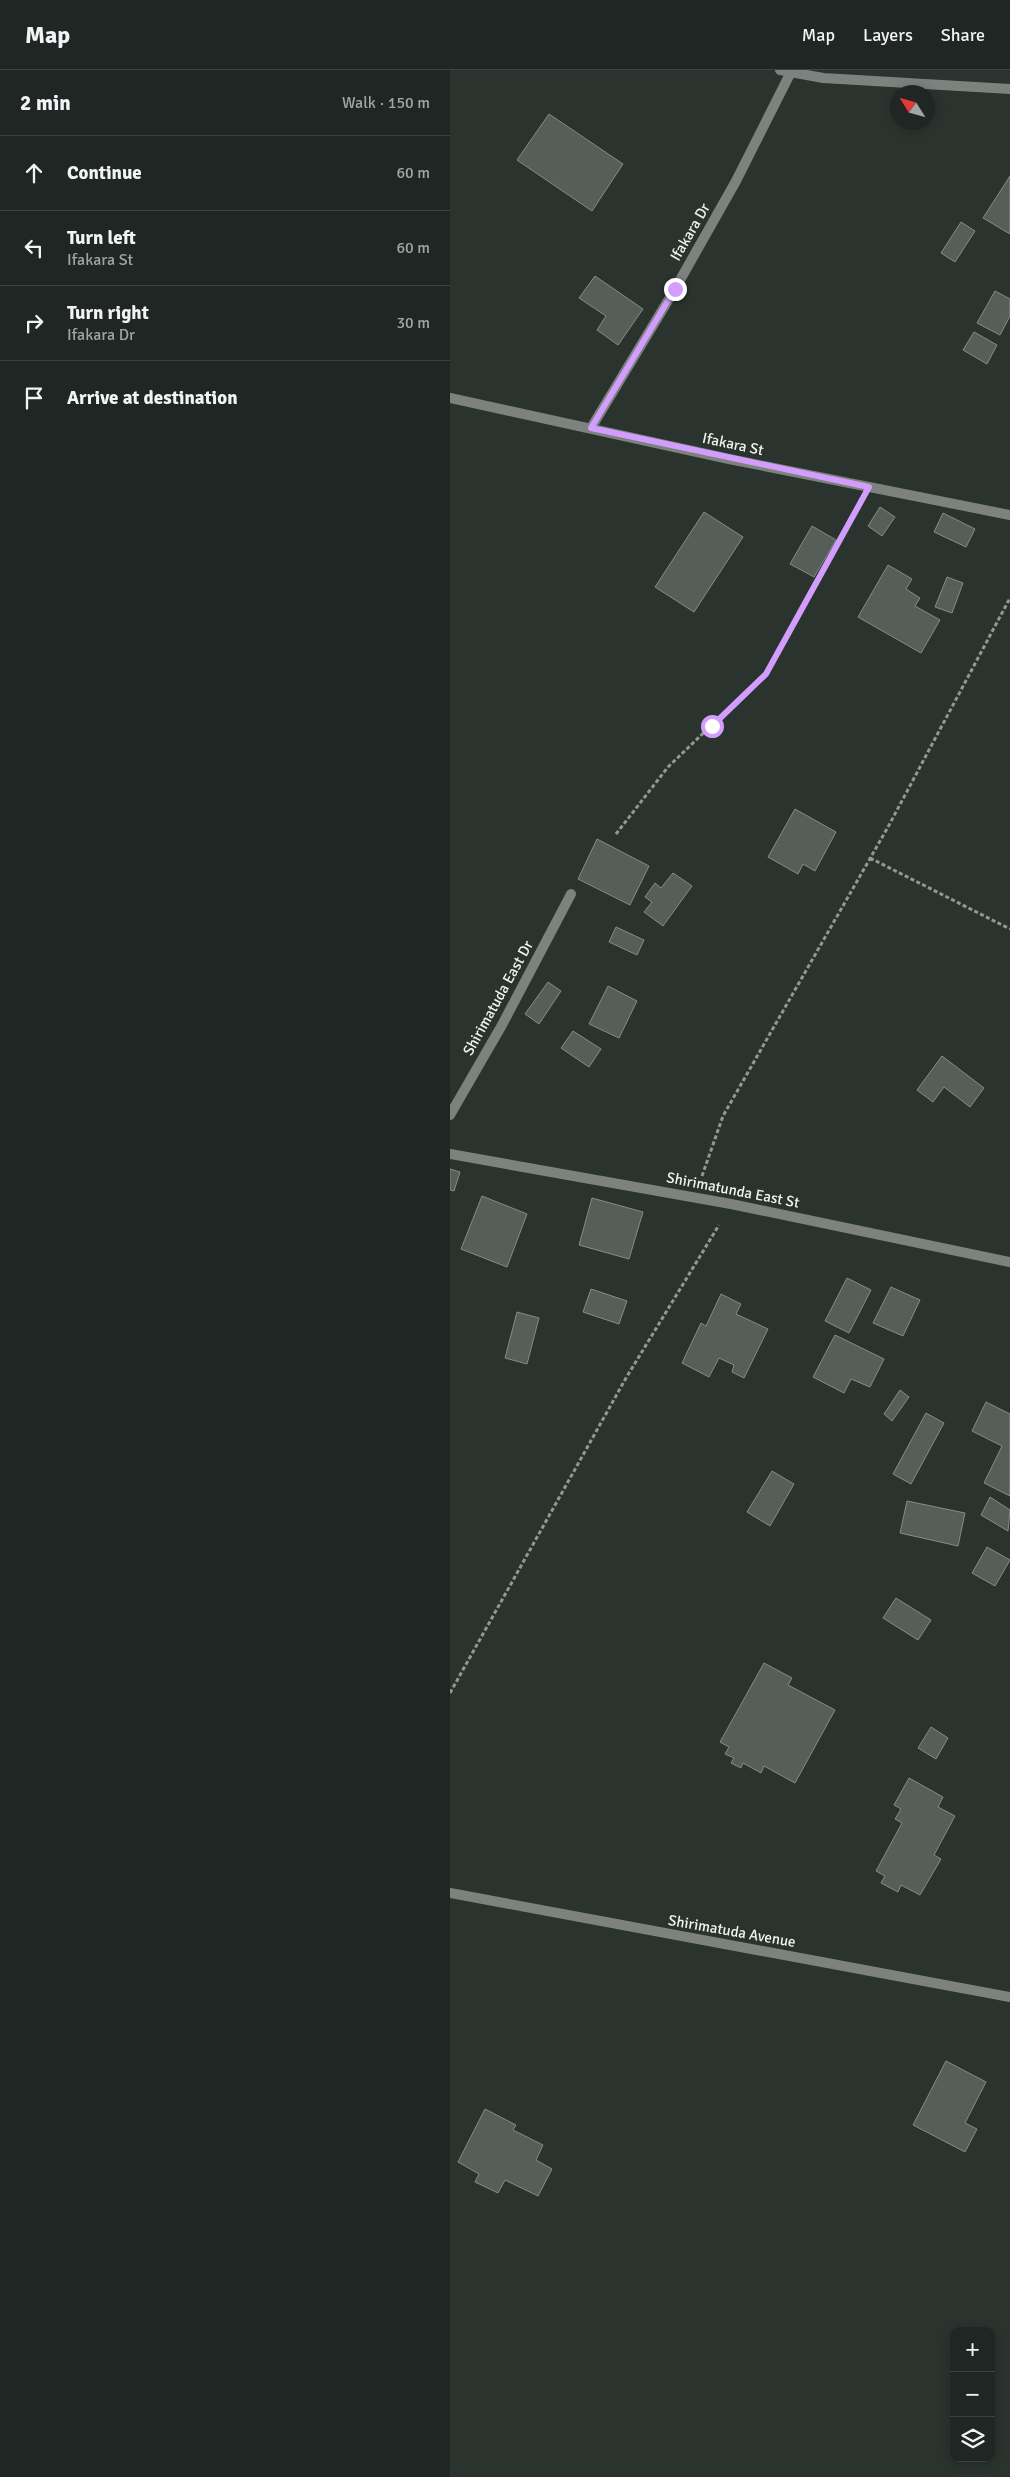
<!DOCTYPE html>
<meta charset="utf-8">
<style>
:root{--surface:#202623;--page:#282e2b;--text:#f1f3f6;--muted:#a2a5a6;--line:#3d4341}
body{margin:0;font-family:Signika,sans-serif;background:var(--page);color:var(--text)}
.controls{position:absolute;right:15px;bottom:15px;display:grid;overflow:hidden;border-radius:10px;box-shadow:0 2px 12px #0003}
.controls button{width:45px;height:45px;display:grid;place-items:center;padding:0;border:0;border-bottom:1px solid var(--line);background:var(--surface);color:var(--text);font:25px sans-serif}
.compass{position:absolute;left:440px;top:15px;width:45px;height:45px;border-radius:50%;background:var(--surface);box-shadow:0 2px 12px #0003;rotate:307deg}
.stop{position:absolute;width:15px;height:15px;margin:-11px;border:4px solid #d29dfd;border-radius:50%;background:#fff}
.stop.end{background:#d29dfd;border-color:#fff;box-shadow:0 1px 5px #0008}
.list{margin:0;padding:0;list-style:none}
h2{display:flex;justify-content:space-between;align-items:center;height:65px;margin:0;padding:0 20px;font-size:21px}
h2 small{font-size:16px;font-weight:400;color:var(--muted)}
.list li{display:grid;grid-template-columns:32px 1fr auto;gap:15px;align-items:center;box-sizing:border-box;height:75px;padding:0 20px;border-top:1px solid var(--line)}
.list b{display:block;font-size:19px;white-space:nowrap}
.list p{margin:0;font-size:16px;white-space:nowrap;color:var(--muted)}
.list em{font-size:16px;font-style:normal;color:var(--muted)}
.icon{flex:none;width:28px;height:28px;fill:none;stroke:currentColor;stroke-width:2;stroke-linecap:round;stroke-linejoin:round}
.map{position:relative;flex:none;width:560px;height:2407px;overflow:hidden}
header{display:flex;align-items:center;gap:30px;box-sizing:border-box;height:70px;padding:0 25px;background:var(--surface);border-bottom:1px solid var(--line)}
header strong{font-size:24px}
nav{display:flex;gap:28px;margin-inline-start:auto;font-size:18px}
main{display:flex}
aside{flex:1;background:var(--surface)}
.map>svg:first-child{display:block}
</style>
<header>
<strong>Map</strong>
<nav><a>Map</a><a>Layers</a><a>Share</a></nav>
</header>
<main>
<aside>
<h2>2 min<small>Walk · 150 m</small></h2>
<ul class="list">
<li><svg class="icon" aria-label="ahead" viewBox="0 0 24 24"><path d="M12 20V5M6 11l6-6 6 6"/></svg><div><b>Continue</b></div><em>60 m</em></li>
<li><svg class="icon" aria-label="left" viewBox="0 0 24 24"><path d="M17 20v-9H6M10 6l-5 5 5 5"/></svg><div><b>Turn left</b><p>Ifakara St</p></div><em>60 m</em></li>
<li><svg class="icon" aria-label="right" viewBox="0 0 24 24"><path d="M7 20v-9h11M14 6l5 5-5 5"/></svg><div><b>Turn right</b><p>Ifakara Dr</p></div><em>30 m</em></li>
<li><svg class="icon" aria-label="arrive" viewBox="0 0 24 24"><path d="M6 21V4h12l-3 4 3 4H6"/></svg><div><b>Arrive at destination</b></div></li>
</ul>
</aside>
<div class="map">
<svg width="560" height="2407" viewBox="0 0 560 2407">
<rect width="100%" height="100%" fill="#2b332f"/>
<!-- building -->
<path fill="#555e58" stroke="#848d88" d="M 99,44 L 173,94 L 142,141 L 67,90 Z
M 560,106 L 560,164 L 533,148 Z
M 511,152 L 525,161 L 505,192 L 491,183 Z
M 145,206 L 193,239 L 168,275 L 147,260 L 156,246 L 129,228 Z
M 545,221 L 560,229 L 560,246 L 550,265 L 527,253 Z
M 524,262 L 547,275 L 537,294 L 513,280 Z
M 430,437 L 445,447 L 432,466 L 418,456 Z
M 254,442 L 293,467 L 244,542 L 205,517 Z
M 493,443 L 525,459 L 516,477 L 484,462 Z
M 362,456 L 386,470 L 364,507 L 340,494 Z
M 438,495 L 462,509 L 456,519 L 470,528 L 465,536 L 490,550 L 471,583 L 408,547 Z
M 497,507 L 513,513 L 502,543 L 485,537 Z
M 345,739 L 386,762 L 365,801 L 353,794 L 348,804 L 318,787 Z
M 147,769 L 199,796 L 180,835 L 128,809 Z
M 223,803 L 242,816 L 213,856 L 194,842 L 202,832 L 195,827 L 205,813 L 211,818 Z
M 166,857 L 194,870 L 187,885 L 159,872 Z
M 98,912 L 111,921 L 89,954 L 75,944 Z
M 158,916 L 187,931 L 169,968 L 139,954 Z
M 123,961 L 151,979 L 139,997 L 111,978 Z
M 492,986 L 534,1018 L 520,1037 L 494,1017 L 483,1032 L 467,1020 Z
M 0,1099 L 10,1102 L 4,1121 L 0,1120 Z
M 32,1126 L 77,1144 L 57,1197 L 11,1179 Z
M 142,1128 L 193,1142 L 179,1189 L 129,1175 Z
M 397,1208 L 421,1220 L 399,1263 L 375,1251 Z
M 441,1217 L 470,1230 L 453,1266 L 423,1253 Z
M 141,1219 L 177,1231 L 169,1254 L 133,1242 Z
M 271,1224 L 291,1234 L 286,1244 L 318,1259 L 294,1308 L 282,1302 L 284,1295 L 269,1288 L 259,1307 L 232,1293 L 251,1253 L 256,1256 Z
M 67,1242 L 89,1248 L 77,1294 L 55,1288 Z
M 385,1265 L 434,1289 L 420,1317 L 401,1309 L 394,1323 L 363,1307 Z
M 450,1320 L 459,1327 L 442,1351 L 434,1344 Z
M 536,1332 L 560,1344 L 560,1426 L 534,1413 L 552,1376 L 522,1361 Z
M 476,1343 L 494,1353 L 461,1414 L 443,1404 Z
M 322,1401 L 344,1414 L 320,1456 L 297,1442 Z
M 540,1427 L 560,1440 L 558,1461 L 531,1445 Z
M 457,1431 L 515,1443 L 508,1476 L 450,1463 Z
M 537,1477 L 560,1490 L 545,1516 L 522,1503 Z
M 446,1528 L 481,1550 L 468,1570 L 433,1548 Z
M 314,1593 L 342,1608 L 338,1615 L 385,1640 L 345,1713 L 314,1696 L 311,1703 L 293,1693 L 291,1698 L 281,1693 L 284,1688 L 275,1684 L 279,1677 L 270,1672 Z
M 481,1657 L 498,1668 L 486,1689 L 468,1678 Z
M 459,1708 L 493,1727 L 488,1737 L 505,1746 L 484,1785 L 491,1789 L 470,1825 L 451,1815 L 448,1822 L 431,1813 L 435,1806 L 426,1801 L 452,1753 L 445,1749 L 451,1739 L 444,1735 Z
M 496,1991 L 536,2012 L 515,2053 L 527,2059 L 515,2082 L 463,2055 Z
M 35,2039 L 66,2055 L 63,2060 L 93,2075 L 86,2090 L 102,2099 L 88,2126 L 55,2110 L 48,2123 L 25,2112 L 29,2104 L 8,2092 Z"/>
<g fill="none" stroke-linecap="round" stroke-linejoin="round">
<!-- path -->
<path stroke="#929995" stroke-width="3" stroke-dasharray="4 2.5" stroke-linecap="butt" d="M 166,764 L 218,697 L 316,603 L 408,438
M 420,788 L 560,859
M 252,1106 L 273,1046 L 438,757 L 560,528
M 0,1623 L 176,1308 L 269,1155"/>
<!-- minor -->
<path stroke="#7d827f" stroke-width="10" d="M 330,0 L 373,8 L 560,19
M 0,328 L 279,389 L 560,445
M 141,358 L 225,219 L 286,111 L 341,2
M 0,1045 L 52,955 L 121,824
M 0,1084 L 281,1134 L 560,1192
M 0,1823 L 560,1927"/>
</g>
<g fill="none" stroke-linecap="round" stroke-linejoin="round">
<!-- route -->
<path stroke="#d29dfd" stroke-width="6" d="M 225,219 L 141,358 L 419,417 L 316,604 L 262,656"/>
</g>
<g text-anchor="middle" stroke-width="4" stroke-linejoin="round" paint-order="stroke">
<!-- street labels -->
<g font-size="15" fill="#eff4f0" stroke="#2b332f">
<text transform="translate(240 162) rotate(-60)" y="5">Ifakara Dr</text>
<text transform="translate(283 374) rotate(12)" y="5">Ifakara St</text>
<text transform="translate(48 928) rotate(-61)" y="5">Shirimatuda East Dr</text>
<text transform="translate(283 1120) rotate(11)" y="5">Shirimatunda East St</text>
<text transform="translate(282 1861) rotate(10)" y="5">Shirimatuda Avenue</text>
</g>
</g>
</svg>
<div class="controls">
<button>+</button>
<button>−</button>
<button><svg class="icon" aria-label="layers" viewBox="0 0 24 24"><path d="M12 4l9 5-9 5-9-5zM3 14l9 5 9-5"/></svg></button>
</div>
<svg class="compass" viewBox="-18 -18 36 36"><path d="M0-13l5 13h-10z" fill="#e53935"/><path d="M0 13l5-13h-10z" fill="#a2a5a6"/></svg>
<div class="stop" style="left:262px;top:656px"></div>
<div class="stop end" style="left:225px;top:219px"></div>
</div>
</main>
